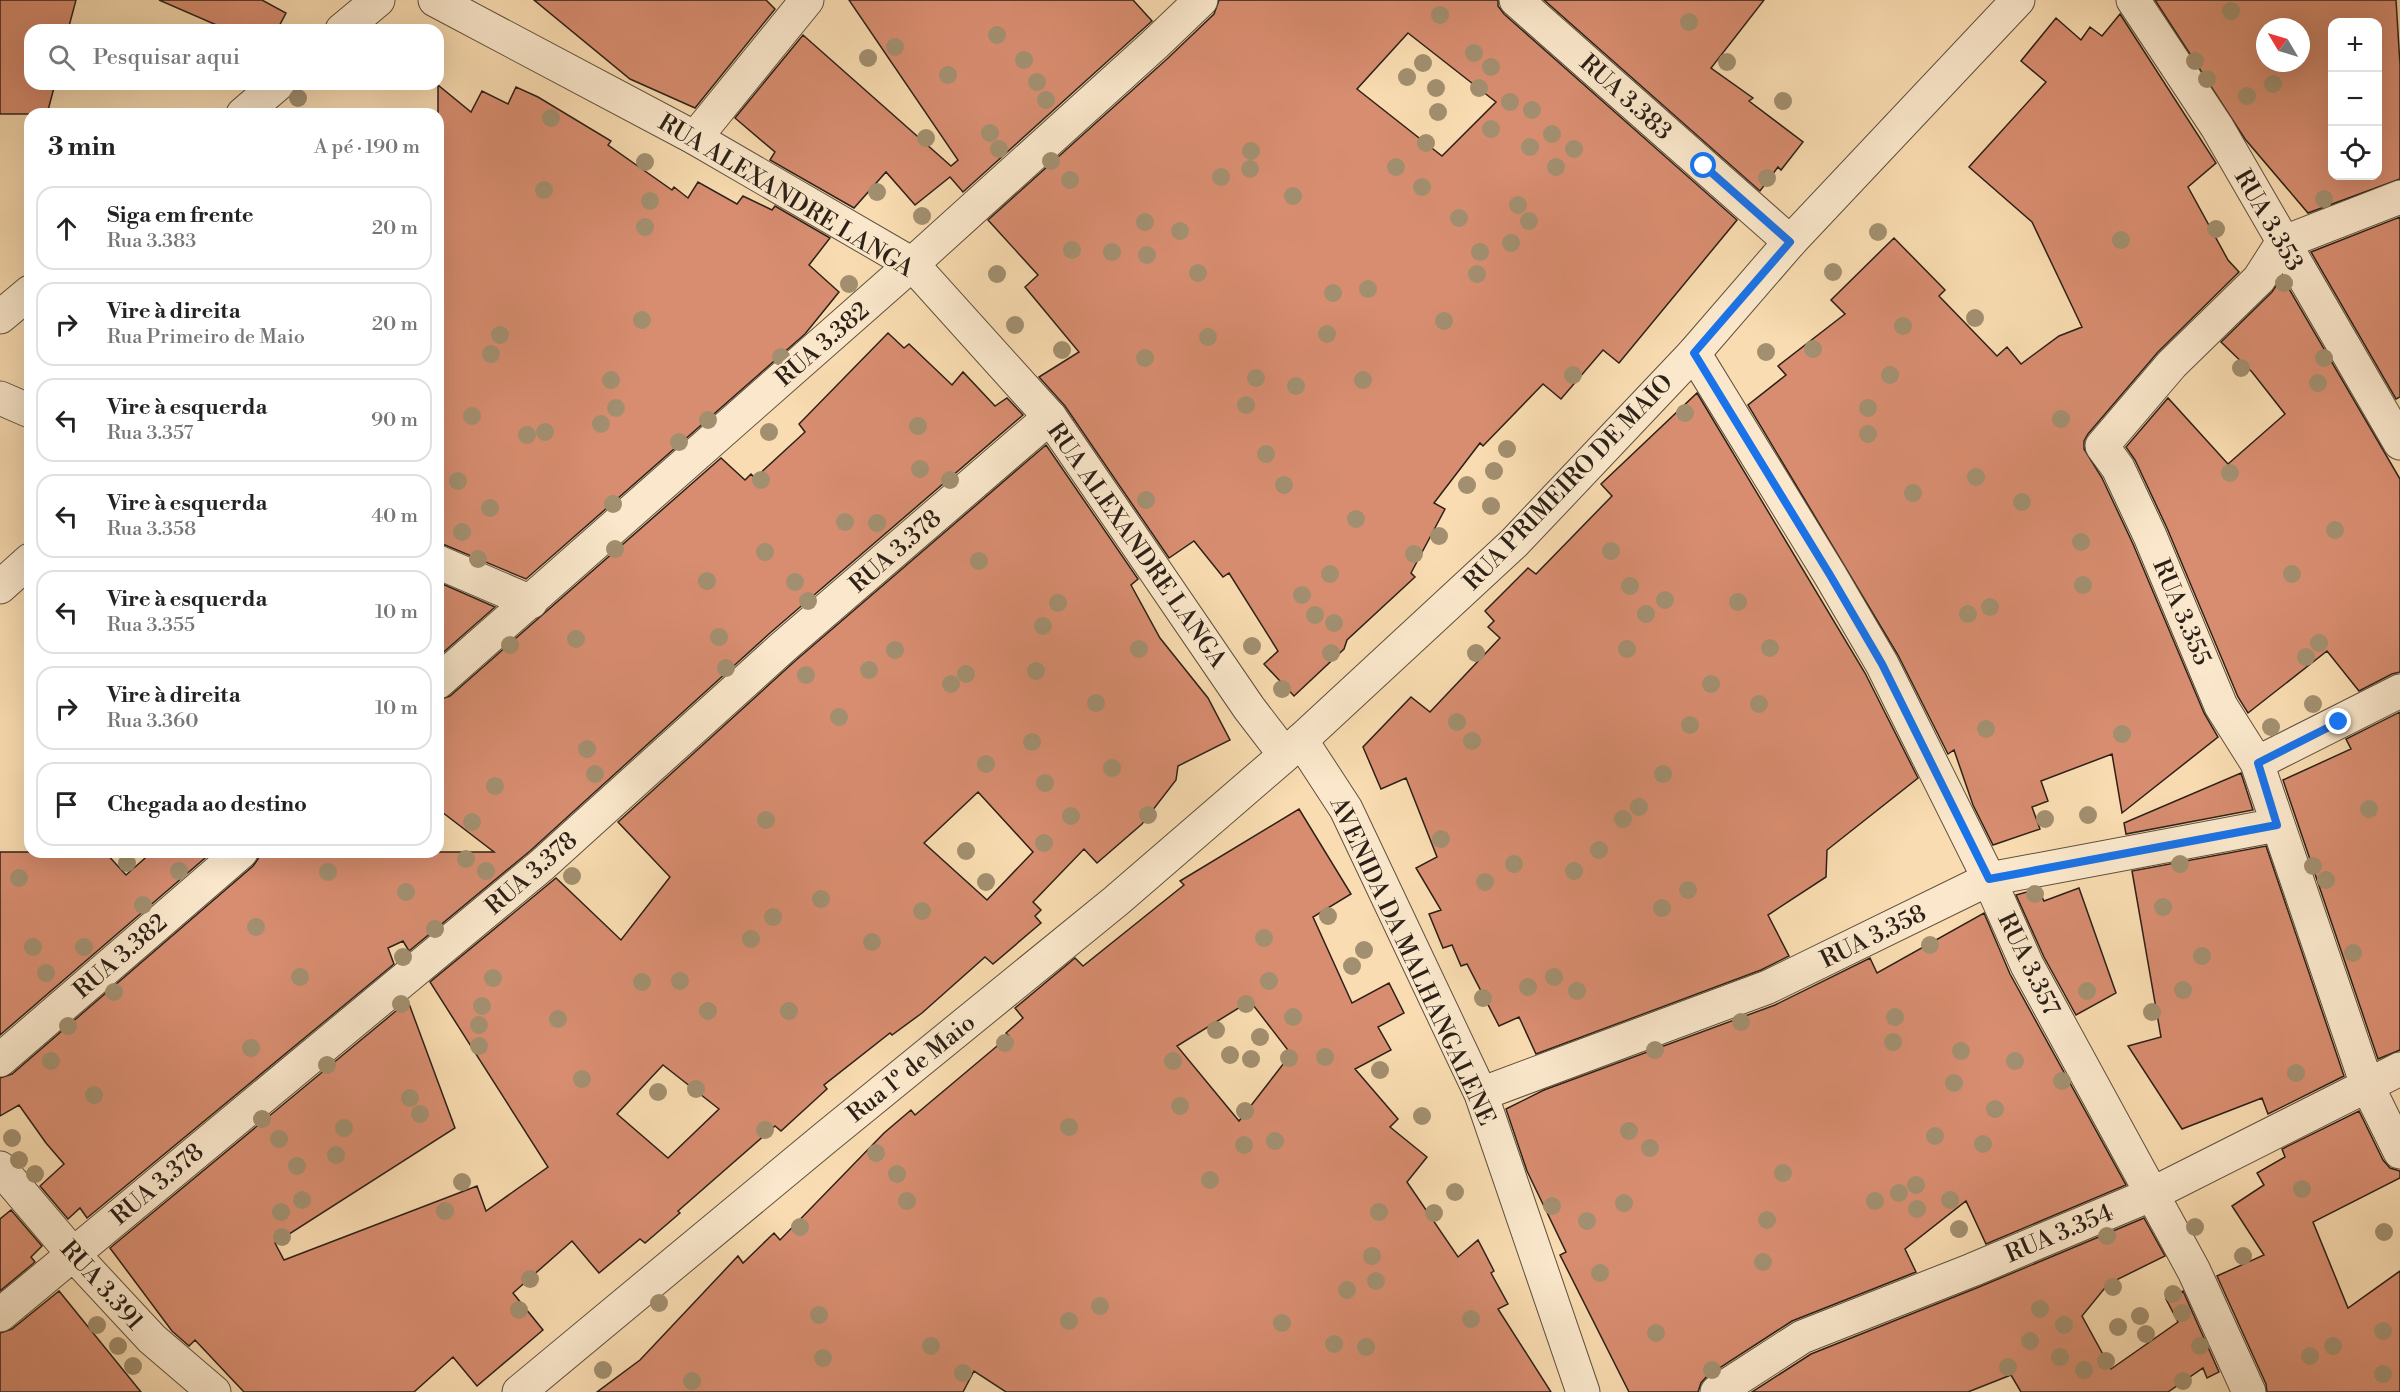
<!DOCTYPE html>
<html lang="pt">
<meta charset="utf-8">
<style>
:root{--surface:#fff;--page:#f6f6f6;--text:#222;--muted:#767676;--line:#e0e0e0}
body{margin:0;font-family:"Libre Bodoni",serif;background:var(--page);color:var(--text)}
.controls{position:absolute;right:18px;top:18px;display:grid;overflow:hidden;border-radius:12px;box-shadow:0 6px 24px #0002}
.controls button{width:54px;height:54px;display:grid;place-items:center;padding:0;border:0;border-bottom:2px solid var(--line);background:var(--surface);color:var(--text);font:30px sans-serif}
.compass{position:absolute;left:2256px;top:18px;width:54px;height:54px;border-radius:50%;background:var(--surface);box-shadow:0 6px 24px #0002;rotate:308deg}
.stop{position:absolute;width:18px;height:18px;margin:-14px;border:4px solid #1a73e8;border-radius:50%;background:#fff}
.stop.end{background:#1a73e8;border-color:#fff;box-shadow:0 2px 6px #0008}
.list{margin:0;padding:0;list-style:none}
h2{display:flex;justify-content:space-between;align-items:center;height:78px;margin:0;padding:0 24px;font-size:26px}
h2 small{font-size:20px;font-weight:400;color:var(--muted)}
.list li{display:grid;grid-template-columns:39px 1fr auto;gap:18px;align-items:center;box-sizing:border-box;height:84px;margin:0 12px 12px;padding:0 12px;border:2px solid var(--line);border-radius:18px}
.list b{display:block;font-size:22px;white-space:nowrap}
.list p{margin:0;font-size:20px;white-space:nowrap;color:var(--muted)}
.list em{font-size:20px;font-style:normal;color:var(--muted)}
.icon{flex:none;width:33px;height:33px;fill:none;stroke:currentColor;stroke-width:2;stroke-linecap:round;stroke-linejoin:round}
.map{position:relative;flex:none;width:2400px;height:1392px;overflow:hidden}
.search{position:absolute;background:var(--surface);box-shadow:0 6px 24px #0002;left:24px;top:24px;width:420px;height:66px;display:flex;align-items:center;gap:15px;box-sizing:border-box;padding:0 21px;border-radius:18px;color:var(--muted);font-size:22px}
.panel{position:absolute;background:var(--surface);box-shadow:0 6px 24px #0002;left:24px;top:108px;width:420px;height:750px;border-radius:18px}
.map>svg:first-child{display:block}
</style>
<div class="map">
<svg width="2400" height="1392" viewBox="0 0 2400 1392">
<rect width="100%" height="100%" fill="#f9dcb1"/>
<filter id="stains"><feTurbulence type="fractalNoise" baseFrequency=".00333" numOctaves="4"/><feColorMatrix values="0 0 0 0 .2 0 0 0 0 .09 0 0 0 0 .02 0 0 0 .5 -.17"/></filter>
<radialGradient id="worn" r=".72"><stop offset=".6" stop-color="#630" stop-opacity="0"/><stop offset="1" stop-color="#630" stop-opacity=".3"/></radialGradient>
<!-- building -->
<path fill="#d88d70" stroke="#2c2118" stroke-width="1.5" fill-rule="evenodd" d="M 0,0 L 76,0 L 68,30 L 30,30 L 30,84 L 55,84 L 47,114 L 0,114 Z
M 159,0 L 262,0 L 286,13 L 277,30 L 228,30 Z
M 534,0 L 766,0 L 775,9 L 695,108 L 630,79 Z
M 849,0 L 1133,0 L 1152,21 L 963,192 L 950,177 L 915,205 L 886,172 L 854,208 L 770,160 L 775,152 L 735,118 L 803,35 L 951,166 L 958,160 Z
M 1219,0 L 1498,0 L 1498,6 L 1504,14 L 1737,220 L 1619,363 L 1603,350 L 1561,399 L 1543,384 L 1483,446 L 1480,443 L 1434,503 L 1445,509 L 1411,573 L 1415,577 L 1347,640 L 1344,649 L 1294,696 L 1264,664 L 1278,651 L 1229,573 L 1223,577 L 1194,541 L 1169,558 L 1065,406 L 1039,377 L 1079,352 L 1025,287 L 1038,275 L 988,220 L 1167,59 L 1214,14 ZM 1408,33 L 1496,102 L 1442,156 L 1357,89 Z
M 1544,0 L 1764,0 L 1711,68 L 1753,98 L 1749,101 L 1803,142 L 1781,170 L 1778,167 L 1760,191 Z
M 2155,0 L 2396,0 L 2400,65 L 2400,179 L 2308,213 L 2245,139 ZM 2332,22 L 2378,22 L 2378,176 L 2332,176 ZM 2265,27 L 2301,27 L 2301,63 L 2265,63 Z
M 2120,14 L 2216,163 L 2188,187 L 2228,260 L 2239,272 L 2158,352 L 2088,434 L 2084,441 L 2084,449 L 2102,478 L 2133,544 L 2204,713 L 2218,737 L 2122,813 L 2112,754 L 2041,781 L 2048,801 L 2032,807 L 2040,829 L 1993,845 L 1973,805 L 1954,750 L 1948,754 L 1898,655 L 1748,405 L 1786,375 L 1778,366 L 1845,314 L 1831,300 L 1894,238 L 1945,290 L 1939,296 L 1997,356 L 2007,347 L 2021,364 L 2059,336 L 2082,327 L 2032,222 L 1969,167 L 2046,82 L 2021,61 L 2056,18 L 2081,40 L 2090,27 L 2102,36 Z
M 438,85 L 471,112 L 482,91 L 508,104 L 516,87 L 538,97 L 611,141 L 608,145 L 672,190 L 674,187 L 688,198 L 698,182 L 737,204 L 743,196 L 772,210 L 775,206 L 830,238 L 809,265 L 839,292 L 805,334 L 526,579 L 445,545 L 438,544 Z
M 2400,217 L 2400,397 L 2396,399 L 2311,252 Z
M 2282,277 L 2400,479 L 2400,672 L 2392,674 L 2359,691 L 2327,651 L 2248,713 L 2238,697 L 2167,528 L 2135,460 L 2126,447 L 2168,398 L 2228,464 L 2285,414 L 2252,372 L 2221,342 L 2272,292 Z
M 888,333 L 904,348 L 909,344 L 952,385 L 963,372 L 995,406 L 1007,398 L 1023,415 L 770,633 L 530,851 L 409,951 L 403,941 L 388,948 L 394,964 L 87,1218 L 80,1208 L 68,1219 L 40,1186 L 64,1164 L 46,1143 L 19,1105 L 0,1116 L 0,1078 L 12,1074 L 253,866 L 258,859 L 259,852 L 494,852 L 438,809 L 438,700 L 450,696 L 721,458 L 745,480 L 751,474 L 755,478 L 805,432 L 799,424 Z
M 1697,393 L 1865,673 L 1918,778 L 1827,850 L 1826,877 L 1768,915 L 1789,956 L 1761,970 L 1536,1054 L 1519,1017 L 1499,1026 L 1467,964 L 1461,966 L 1452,945 L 1443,948 L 1429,914 L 1441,910 L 1416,868 L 1437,857 L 1406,778 L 1381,789 L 1363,747 L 1411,697 L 1430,712 L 1500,638 L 1488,627 L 1494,621 L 1485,611 L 1528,568 L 1536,574 L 1612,496 L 1601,484 Z
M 1046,445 L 1138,579 L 1131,585 L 1160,638 L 1208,698 L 1230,740 L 1178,766 L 1176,780 L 1142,824 L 1097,863 L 1084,849 L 1033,902 L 1041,910 L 1035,916 L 1041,923 L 993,964 L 985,957 L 922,1013 L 892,1035 L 890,1033 L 824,1085 L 827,1089 L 781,1131 L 775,1126 L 678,1211 L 680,1213 L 645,1243 L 640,1239 L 599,1273 L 572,1241 L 513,1293 L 543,1330 L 477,1386 L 453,1357 L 414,1392 L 244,1392 L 195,1340 L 189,1346 L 172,1331 L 110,1248 L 408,1001 L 455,1128 L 275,1243 L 284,1260 L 477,1186 L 486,1211 L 548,1167 L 430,982 L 556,878 L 621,940 L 670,877 L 618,822 L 795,661 ZM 978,792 L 1033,852 L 987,900 L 924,843 ZM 663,1065 L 719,1109 L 668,1158 L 617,1114 Z
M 438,582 L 495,607 L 438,657 Z
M 2400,712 L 2400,1050 L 2378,1059 L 2283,780 L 2351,749 L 2346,739 Z
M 2241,773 L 2253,810 L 2126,834 L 2124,823 Z
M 1299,809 L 1351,894 L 1313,917 L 1352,1003 L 1389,983 L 1404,1013 L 1378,1027 L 1391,1050 L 1355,1069 L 1398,1119 L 1390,1127 L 1427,1157 L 1407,1182 L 1458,1257 L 1478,1240 L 1494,1271 L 1491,1273 L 1508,1304 L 1498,1309 L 1551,1392 L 1006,1392 L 974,1371 L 963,1392 L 597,1392 L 640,1360 L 738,1256 L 743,1263 L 774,1233 L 780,1240 L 884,1133 L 911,1110 L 915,1115 L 1009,1036 L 1006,1033 L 1023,1018 L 1015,1008 L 1075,958 L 1083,966 L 1184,885 L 1180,881 ZM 1250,1001 L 1291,1054 L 1239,1121 L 1177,1046 Z
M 2266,846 L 2344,1076 L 2268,1114 L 2262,1098 L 2182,1129 L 2128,1046 L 2161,1037 L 2132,871 Z
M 0,852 L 105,852 L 126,875 L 152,852 L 212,852 L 0,1035 Z
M 2079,888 L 2116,993 L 2076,1015 L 2044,957 L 2016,895 L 2038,889 L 2044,901 Z
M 1984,913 L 2010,974 L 2126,1185 L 1986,1244 L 1966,1201 L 1905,1249 L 1916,1272 L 1792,1321 L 1707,1376 L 1701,1383 L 1698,1392 L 1629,1392 L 1560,1255 L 1566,1252 L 1527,1171 L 1506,1109 L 1544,1090 L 1775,1005 L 1870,958 L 1877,973 Z
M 2359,1111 L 2383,1160 L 2390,1168 L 2400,1171 L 2400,1178 L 2313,1222 L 2348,1308 L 2400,1271 L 2400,1392 L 2267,1392 L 2266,1384 L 2217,1276 L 2264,1255 L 2232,1206 L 2264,1185 L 2257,1173 L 2285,1157 L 2282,1149 Z
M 11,1210 L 42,1246 L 31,1257 L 35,1262 L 0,1291 L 0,1219 Z
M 2144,1218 L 2165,1256 L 2108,1284 L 2082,1316 L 2111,1369 L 2178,1322 L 2166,1299 L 2183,1291 L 2219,1372 L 2207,1378 L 2203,1368 L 2168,1392 L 2021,1392 L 2011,1375 L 1968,1392 L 1752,1392 L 1811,1354 L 1979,1287 Z
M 59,1291 L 141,1392 L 0,1392 L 0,1333 L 12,1329 Z"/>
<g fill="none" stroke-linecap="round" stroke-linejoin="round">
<!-- minor casing -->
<g stroke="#5f503e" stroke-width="35">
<path id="minor" d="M 1516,0 L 1790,242
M 2133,0 L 2217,127 L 2400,443
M 342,30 L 378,0
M 243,114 L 278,84
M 695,138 L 807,0
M 2400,197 L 2282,243 L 2259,279 L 2172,364 L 2102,446 L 2118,468 L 2150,536 L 2221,706 L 2257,763 L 2367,1085 L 2400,1152
M 0,317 L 30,292
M 1694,353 L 1830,575 L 1882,664 L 1989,879 L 2027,965 L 2194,1271 L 2249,1392
M 0,398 L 30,411
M 438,562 L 531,602
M 0,587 L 30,560
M 438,682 L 912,264 L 1154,45 L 1201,0
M 1301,740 L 1346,809 L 1481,1094 L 1583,1392
M 2257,763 L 2400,691
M 0,1060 L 241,852
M 1481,1094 L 1768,987 L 1989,879 L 2277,825
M 0,1168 L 73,1254 L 152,1339 L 214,1392
M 0,1315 L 542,865 L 783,647 L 1050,417
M 1717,1392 L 1802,1337 L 1972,1270 L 2150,1195 L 2400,1069"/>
</g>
<!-- tertiary casing -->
<g stroke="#5f503e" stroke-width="35">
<path id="tertiary" d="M 435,0 L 695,138 L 912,264 L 1050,417 L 1249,708 L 1285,755
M 519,1392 L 825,1138 L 1116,901 L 1285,755 L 1514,543 L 1694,353 L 1790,242 L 2018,0"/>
</g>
<!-- minor -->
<use href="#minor" stroke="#fbe8cc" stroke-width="33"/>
<!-- tertiary -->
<use href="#tertiary" stroke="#fbe8cc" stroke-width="33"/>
</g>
<!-- trees -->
<g fill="#a28f6f">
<circle cx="2231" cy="11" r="9"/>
<circle cx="1440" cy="15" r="9"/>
<circle cx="1689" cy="22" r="9"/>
<circle cx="997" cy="35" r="9"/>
<circle cx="895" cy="47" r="9"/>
<circle cx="1474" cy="53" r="9"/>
<circle cx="868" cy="58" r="9"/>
<circle cx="1024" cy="60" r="9"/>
<circle cx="2195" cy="61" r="9"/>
<circle cx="1727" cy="62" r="9"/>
<circle cx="1423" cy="63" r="9"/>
<circle cx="1491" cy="67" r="9"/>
<circle cx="948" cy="75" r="9"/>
<circle cx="1407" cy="77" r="9"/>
<circle cx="2207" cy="79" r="9"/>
<circle cx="1037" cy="82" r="9"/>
<circle cx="2273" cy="84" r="9"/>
<circle cx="1436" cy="88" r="9"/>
<circle cx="1479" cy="88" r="9"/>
<circle cx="2247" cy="96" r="9"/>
<circle cx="298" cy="98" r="9"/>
<circle cx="1046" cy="100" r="9"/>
<circle cx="1783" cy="101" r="9"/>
<circle cx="1510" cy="102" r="9"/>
<circle cx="1532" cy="110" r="9"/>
<circle cx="1438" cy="112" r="9"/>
<circle cx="551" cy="118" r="9"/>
<circle cx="1491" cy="129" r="9"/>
<circle cx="990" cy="133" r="9"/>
<circle cx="1552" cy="134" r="9"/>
<circle cx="926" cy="138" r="9"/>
<circle cx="1426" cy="143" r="9"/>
<circle cx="1530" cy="147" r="9"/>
<circle cx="999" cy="149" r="9"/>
<circle cx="1574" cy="149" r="9"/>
<circle cx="1251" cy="151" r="9"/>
<circle cx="1051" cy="161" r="9"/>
<circle cx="645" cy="162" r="9"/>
<circle cx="1396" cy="167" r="9"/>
<circle cx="1556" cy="167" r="9"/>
<circle cx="1250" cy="169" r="9"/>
<circle cx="1221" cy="177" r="9"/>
<circle cx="1767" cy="178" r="9"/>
<circle cx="1070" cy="180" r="9"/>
<circle cx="1422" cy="187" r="9"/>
<circle cx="544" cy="190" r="9"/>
<circle cx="877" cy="192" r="9"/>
<circle cx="1293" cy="196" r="9"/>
<circle cx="2324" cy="199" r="9"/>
<circle cx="650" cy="201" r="9"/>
<circle cx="1518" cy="205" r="9"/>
<circle cx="922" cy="216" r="9"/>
<circle cx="1459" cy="218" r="9"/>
<circle cx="1529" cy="221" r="9"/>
<circle cx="1145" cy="222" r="9"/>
<circle cx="645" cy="227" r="9"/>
<circle cx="2216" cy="229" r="9"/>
<circle cx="1180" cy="231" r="9"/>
<circle cx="1878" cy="232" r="9"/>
<circle cx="2121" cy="240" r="9"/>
<circle cx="1511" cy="243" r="9"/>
<circle cx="1072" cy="250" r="9"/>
<circle cx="1112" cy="252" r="9"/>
<circle cx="1480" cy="252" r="9"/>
<circle cx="1147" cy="255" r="9"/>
<circle cx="1833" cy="272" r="9"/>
<circle cx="1198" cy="273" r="9"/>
<circle cx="997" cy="274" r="9"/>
<circle cx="1477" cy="274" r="9"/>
<circle cx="2284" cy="283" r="9"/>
<circle cx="849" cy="284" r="9"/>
<circle cx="1368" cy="289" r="9"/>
<circle cx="1333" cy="293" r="9"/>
<circle cx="1975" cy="318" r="9"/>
<circle cx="642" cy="320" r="9"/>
<circle cx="1444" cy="321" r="9"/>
<circle cx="1015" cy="325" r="9"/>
<circle cx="1903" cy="326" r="9"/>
<circle cx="1327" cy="334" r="9"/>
<circle cx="500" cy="335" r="9"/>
<circle cx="1208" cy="337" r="9"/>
<circle cx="1813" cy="349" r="9"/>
<circle cx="1062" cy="350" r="9"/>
<circle cx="1766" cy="352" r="9"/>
<circle cx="491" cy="354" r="9"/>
<circle cx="781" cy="357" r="9"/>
<circle cx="1145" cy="358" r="9"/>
<circle cx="2324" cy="358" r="9"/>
<circle cx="2241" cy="368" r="9"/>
<circle cx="1573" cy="375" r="9"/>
<circle cx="1890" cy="375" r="9"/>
<circle cx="1256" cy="378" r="9"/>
<circle cx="611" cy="380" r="9"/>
<circle cx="1363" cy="380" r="9"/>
<circle cx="2318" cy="383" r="9"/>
<circle cx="1296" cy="386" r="9"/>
<circle cx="1246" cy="405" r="9"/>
<circle cx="616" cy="408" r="9"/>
<circle cx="1868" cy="408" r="9"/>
<circle cx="1685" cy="413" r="9"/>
<circle cx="472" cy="416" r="9"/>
<circle cx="2061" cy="419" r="9"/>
<circle cx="708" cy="420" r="9"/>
<circle cx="601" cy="424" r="9"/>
<circle cx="918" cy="426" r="9"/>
<circle cx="545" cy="432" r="9"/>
<circle cx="769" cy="432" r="9"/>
<circle cx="1868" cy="434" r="9"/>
<circle cx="527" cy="435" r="9"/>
<circle cx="679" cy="442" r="9"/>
<circle cx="1507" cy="449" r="9"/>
<circle cx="1266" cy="454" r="9"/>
<circle cx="920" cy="469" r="9"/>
<circle cx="1494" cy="471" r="9"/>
<circle cx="2230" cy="473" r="9"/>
<circle cx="1976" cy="477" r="9"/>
<circle cx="761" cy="480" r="9"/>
<circle cx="950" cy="480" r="9"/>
<circle cx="458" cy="481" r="9"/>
<circle cx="1284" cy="485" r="9"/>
<circle cx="1467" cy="485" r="9"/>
<circle cx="1913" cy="493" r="9"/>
<circle cx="1146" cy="500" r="9"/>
<circle cx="2022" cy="502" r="9"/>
<circle cx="613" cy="504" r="9"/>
<circle cx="1491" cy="506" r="9"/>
<circle cx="490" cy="508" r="9"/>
<circle cx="1356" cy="519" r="9"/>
<circle cx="845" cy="522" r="9"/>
<circle cx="877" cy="523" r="9"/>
<circle cx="2335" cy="530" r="9"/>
<circle cx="462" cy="532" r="9"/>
<circle cx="1439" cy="536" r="9"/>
<circle cx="2081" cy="542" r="9"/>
<circle cx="615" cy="549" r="9"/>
<circle cx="1611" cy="551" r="9"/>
<circle cx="765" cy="552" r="9"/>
<circle cx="1414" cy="554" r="9"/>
<circle cx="478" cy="559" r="9"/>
<circle cx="979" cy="561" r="9"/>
<circle cx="1330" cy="574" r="9"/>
<circle cx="2292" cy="574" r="9"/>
<circle cx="707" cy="581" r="9"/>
<circle cx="795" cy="582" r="9"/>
<circle cx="2083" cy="585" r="9"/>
<circle cx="1630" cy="586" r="9"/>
<circle cx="1302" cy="595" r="9"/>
<circle cx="1665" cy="600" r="9"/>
<circle cx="808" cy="601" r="9"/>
<circle cx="1738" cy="602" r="9"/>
<circle cx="1058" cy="603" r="9"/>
<circle cx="1990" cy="607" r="9"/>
<circle cx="1646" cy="614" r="9"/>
<circle cx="1968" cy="614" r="9"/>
<circle cx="1315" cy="615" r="9"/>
<circle cx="1334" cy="623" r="9"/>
<circle cx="1043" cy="626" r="9"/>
<circle cx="719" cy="637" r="9"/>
<circle cx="576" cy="639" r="9"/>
<circle cx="2319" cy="643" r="9"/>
<circle cx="510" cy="645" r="9"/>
<circle cx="1252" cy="646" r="9"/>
<circle cx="1770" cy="648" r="9"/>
<circle cx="1139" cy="649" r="9"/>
<circle cx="1627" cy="649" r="9"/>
<circle cx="895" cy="650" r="9"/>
<circle cx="1331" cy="653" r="9"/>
<circle cx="1476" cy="653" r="9"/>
<circle cx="2306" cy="657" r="9"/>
<circle cx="726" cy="668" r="9"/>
<circle cx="869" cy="670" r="9"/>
<circle cx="1036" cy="671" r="9"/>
<circle cx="966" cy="674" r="9"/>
<circle cx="806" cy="675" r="9"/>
<circle cx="951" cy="684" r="9"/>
<circle cx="1711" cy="684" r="9"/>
<circle cx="1282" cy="689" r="9"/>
<circle cx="1096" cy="703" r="9"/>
<circle cx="1759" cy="704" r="9"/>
<circle cx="2313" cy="704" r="9"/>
<circle cx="839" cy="717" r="9"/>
<circle cx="1457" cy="722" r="9"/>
<circle cx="1690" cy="725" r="9"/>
<circle cx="2271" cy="727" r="9"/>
<circle cx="1986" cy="729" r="9"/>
<circle cx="2122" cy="734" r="9"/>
<circle cx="1472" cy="741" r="9"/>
<circle cx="1032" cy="742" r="9"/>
<circle cx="587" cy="749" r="9"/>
<circle cx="986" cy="764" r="9"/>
<circle cx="1112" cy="768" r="9"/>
<circle cx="595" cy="774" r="9"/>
<circle cx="1663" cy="774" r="9"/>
<circle cx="1045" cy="783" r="9"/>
<circle cx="495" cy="786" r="9"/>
<circle cx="1639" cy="807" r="9"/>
<circle cx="2369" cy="809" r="9"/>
<circle cx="1148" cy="815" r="9"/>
<circle cx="2088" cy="815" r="9"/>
<circle cx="1071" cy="816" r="9"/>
<circle cx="1623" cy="819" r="9"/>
<circle cx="2045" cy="819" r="9"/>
<circle cx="766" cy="820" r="9"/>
<circle cx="472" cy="822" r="9"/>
<circle cx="1441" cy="839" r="9"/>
<circle cx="1044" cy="843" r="9"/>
<circle cx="1599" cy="850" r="9"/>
<circle cx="966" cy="851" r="9"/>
<circle cx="466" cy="859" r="9"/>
<circle cx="127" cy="863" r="9"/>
<circle cx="1514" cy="864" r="9"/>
<circle cx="2180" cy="864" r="9"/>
<circle cx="2313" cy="866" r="9"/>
<circle cx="179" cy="871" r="9"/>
<circle cx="486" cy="871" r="9"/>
<circle cx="1574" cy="871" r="9"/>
<circle cx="328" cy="872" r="9"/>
<circle cx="572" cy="876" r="9"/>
<circle cx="19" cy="878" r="9"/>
<circle cx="2326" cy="880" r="9"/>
<circle cx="986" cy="882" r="9"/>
<circle cx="1485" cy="882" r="9"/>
<circle cx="1688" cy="890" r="9"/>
<circle cx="406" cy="892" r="9"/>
<circle cx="2035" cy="894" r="9"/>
<circle cx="821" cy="899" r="9"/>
<circle cx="143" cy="905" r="9"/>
<circle cx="2163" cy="907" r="9"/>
<circle cx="1662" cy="908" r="9"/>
<circle cx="922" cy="911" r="9"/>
<circle cx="1328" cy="916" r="9"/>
<circle cx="773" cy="917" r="9"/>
<circle cx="256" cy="927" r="9"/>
<circle cx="435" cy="929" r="9"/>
<circle cx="1264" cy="938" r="9"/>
<circle cx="751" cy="939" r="9"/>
<circle cx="872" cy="942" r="9"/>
<circle cx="1930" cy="945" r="9"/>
<circle cx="33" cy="947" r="9"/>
<circle cx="84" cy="947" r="9"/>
<circle cx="1364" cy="950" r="9"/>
<circle cx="2353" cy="953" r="9"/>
<circle cx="2202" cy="956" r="9"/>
<circle cx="403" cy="957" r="9"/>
<circle cx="1352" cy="966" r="9"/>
<circle cx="46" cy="973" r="9"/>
<circle cx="300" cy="977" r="9"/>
<circle cx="1554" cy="977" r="9"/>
<circle cx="493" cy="978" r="9"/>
<circle cx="680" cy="981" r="9"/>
<circle cx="1269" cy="981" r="9"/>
<circle cx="642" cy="982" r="9"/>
<circle cx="1528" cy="987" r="9"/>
<circle cx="2183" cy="990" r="9"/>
<circle cx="1577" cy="991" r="9"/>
<circle cx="2087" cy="991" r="9"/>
<circle cx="114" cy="992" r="9"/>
<circle cx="1483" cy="998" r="9"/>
<circle cx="401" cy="1004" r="9"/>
<circle cx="1246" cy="1004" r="9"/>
<circle cx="482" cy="1006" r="9"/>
<circle cx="708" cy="1011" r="9"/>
<circle cx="789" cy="1011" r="9"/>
<circle cx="2152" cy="1012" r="9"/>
<circle cx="1293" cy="1017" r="9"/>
<circle cx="1895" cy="1017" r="9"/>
<circle cx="558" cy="1019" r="9"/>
<circle cx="1741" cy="1022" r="9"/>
<circle cx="479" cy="1025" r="9"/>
<circle cx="68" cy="1026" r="9"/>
<circle cx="1216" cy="1030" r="9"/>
<circle cx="1260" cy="1037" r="9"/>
<circle cx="1893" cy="1042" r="9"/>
<circle cx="1005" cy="1043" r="9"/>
<circle cx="479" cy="1046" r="9"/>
<circle cx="251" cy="1048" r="9"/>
<circle cx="1655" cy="1050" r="9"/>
<circle cx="1961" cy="1051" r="9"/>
<circle cx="1230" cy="1055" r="9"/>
<circle cx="1325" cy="1057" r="9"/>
<circle cx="1289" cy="1058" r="9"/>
<circle cx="1251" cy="1059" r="9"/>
<circle cx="51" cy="1061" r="9"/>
<circle cx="1173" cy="1061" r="9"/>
<circle cx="2015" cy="1061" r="9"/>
<circle cx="327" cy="1065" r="9"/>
<circle cx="1380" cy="1070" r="9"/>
<circle cx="2296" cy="1073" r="9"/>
<circle cx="582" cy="1079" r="9"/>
<circle cx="2062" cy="1081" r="9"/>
<circle cx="1954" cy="1083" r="9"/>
<circle cx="696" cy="1089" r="9"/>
<circle cx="658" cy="1092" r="9"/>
<circle cx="94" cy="1095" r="9"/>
<circle cx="410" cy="1098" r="9"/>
<circle cx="1180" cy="1106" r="9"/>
<circle cx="1995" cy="1109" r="9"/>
<circle cx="1245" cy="1111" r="9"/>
<circle cx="420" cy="1114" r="9"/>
<circle cx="1422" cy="1116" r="9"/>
<circle cx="262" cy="1119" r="9"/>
<circle cx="1069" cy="1127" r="9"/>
<circle cx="344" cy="1128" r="9"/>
<circle cx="765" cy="1130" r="9"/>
<circle cx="1629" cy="1131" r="9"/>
<circle cx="1935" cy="1136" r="9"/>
<circle cx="12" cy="1138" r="9"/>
<circle cx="279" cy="1139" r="9"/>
<circle cx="1275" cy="1141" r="9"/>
<circle cx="1983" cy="1144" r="9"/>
<circle cx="1244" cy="1145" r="9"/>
<circle cx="1650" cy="1148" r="9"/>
<circle cx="876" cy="1153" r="9"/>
<circle cx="336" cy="1155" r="9"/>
<circle cx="19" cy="1160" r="9"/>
<circle cx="297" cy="1166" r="9"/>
<circle cx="1783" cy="1173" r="9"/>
<circle cx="35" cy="1174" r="9"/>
<circle cx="897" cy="1174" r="9"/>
<circle cx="1210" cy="1180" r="9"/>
<circle cx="462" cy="1182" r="9"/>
<circle cx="1916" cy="1185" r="9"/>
<circle cx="2302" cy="1189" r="9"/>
<circle cx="1455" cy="1192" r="9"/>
<circle cx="1899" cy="1193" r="9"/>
<circle cx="302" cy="1200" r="9"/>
<circle cx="1950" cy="1200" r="9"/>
<circle cx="907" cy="1201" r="9"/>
<circle cx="1875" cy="1201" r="9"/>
<circle cx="1624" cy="1203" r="9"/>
<circle cx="1552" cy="1206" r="9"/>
<circle cx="1917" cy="1209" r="9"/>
<circle cx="445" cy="1211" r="9"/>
<circle cx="281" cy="1212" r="9"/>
<circle cx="1379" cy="1212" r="9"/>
<circle cx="1434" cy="1213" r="9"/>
<circle cx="1767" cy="1220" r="9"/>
<circle cx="1587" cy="1221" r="9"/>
<circle cx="800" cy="1227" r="9"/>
<circle cx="2195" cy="1227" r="9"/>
<circle cx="1959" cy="1229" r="9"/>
<circle cx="2384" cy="1232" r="9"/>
<circle cx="2107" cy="1236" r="9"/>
<circle cx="282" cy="1237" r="9"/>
<circle cx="1372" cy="1256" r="9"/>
<circle cx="2243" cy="1256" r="9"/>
<circle cx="1763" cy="1262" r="9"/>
<circle cx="1600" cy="1273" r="9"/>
<circle cx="530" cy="1279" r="9"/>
<circle cx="1376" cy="1281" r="9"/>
<circle cx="2113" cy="1287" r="9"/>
<circle cx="1347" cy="1290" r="9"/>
<circle cx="2173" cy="1294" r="9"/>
<circle cx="659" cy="1303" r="9"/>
<circle cx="1100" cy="1306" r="9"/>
<circle cx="2040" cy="1309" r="9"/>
<circle cx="519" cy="1310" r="9"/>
<circle cx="2182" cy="1313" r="9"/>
<circle cx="819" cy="1315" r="9"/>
<circle cx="2140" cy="1316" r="9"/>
<circle cx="1471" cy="1319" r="9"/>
<circle cx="1069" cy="1321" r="9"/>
<circle cx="1282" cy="1323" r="9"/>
<circle cx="97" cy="1325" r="9"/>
<circle cx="2064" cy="1325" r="9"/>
<circle cx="2118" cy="1327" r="9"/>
<circle cx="2383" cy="1331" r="9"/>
<circle cx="1656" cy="1333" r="9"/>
<circle cx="2146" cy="1334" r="9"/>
<circle cx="2030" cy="1341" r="9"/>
<circle cx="1334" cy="1344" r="9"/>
<circle cx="118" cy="1346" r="9"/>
<circle cx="931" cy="1346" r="9"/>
<circle cx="2200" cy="1346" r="9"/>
<circle cx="2333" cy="1346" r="9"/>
<circle cx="1366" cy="1347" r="9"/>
<circle cx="2310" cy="1356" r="9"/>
<circle cx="2060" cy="1357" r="9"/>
<circle cx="823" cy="1358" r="9"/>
<circle cx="2106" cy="1361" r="9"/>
<circle cx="133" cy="1366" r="9"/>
<circle cx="2008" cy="1367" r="9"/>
<circle cx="603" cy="1370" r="9"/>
<circle cx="1712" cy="1370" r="9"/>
<circle cx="2084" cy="1370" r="9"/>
<circle cx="963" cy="1373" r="9"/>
<circle cx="2383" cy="1374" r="9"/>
<circle cx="692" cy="1381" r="9"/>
<circle cx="2183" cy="1381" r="9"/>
</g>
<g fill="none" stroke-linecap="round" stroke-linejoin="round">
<!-- route -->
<path stroke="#1a73e8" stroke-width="8" d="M 1704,166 L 1790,242 L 1694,353 L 1830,575 L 1882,664 L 1989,879 L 2277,825 L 2258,763 L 2339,722"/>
</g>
<g text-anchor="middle" stroke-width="5" stroke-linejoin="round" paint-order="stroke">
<!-- street labels -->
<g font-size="24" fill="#2c2118" stroke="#fbe8cc">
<text transform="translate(1626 97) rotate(42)" y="8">RUA 3.383</text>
<text transform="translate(786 195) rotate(31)" y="8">RUA ALEXANDRE LANGA</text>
<text transform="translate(2269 220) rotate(60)" y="8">RUA 3.353</text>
<text transform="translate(822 344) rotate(-41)" y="8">RUA 3.382</text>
<text transform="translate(1568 482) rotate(-46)" y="8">RUA PRIMEIRO DE MAIO</text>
<text transform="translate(1137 545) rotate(55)" y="8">RUA ALEXANDRE LANGA</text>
<text transform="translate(895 551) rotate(-41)" y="8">RUA 3.378</text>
<text transform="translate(2182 612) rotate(67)" y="8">RUA 3.355</text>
<text transform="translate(531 873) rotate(-41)" y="8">RUA 3.378</text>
<text transform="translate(1873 936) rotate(-26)" y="8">RUA 3.358</text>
<text transform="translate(120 956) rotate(-41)" y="8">RUA 3.382</text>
<text transform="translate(1413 961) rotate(65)" y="8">AVENIDA DA MALHANGALENE</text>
<text transform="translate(2029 964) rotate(64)" y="8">RUA 3.357</text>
<text transform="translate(911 1068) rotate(-39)" y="8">Rua 1º de Maio</text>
<text transform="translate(157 1184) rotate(-40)" y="8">RUA 3.378</text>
<text transform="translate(2059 1233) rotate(-23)" y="8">RUA 3.354</text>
<text transform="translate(102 1285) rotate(48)" y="8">RUA 3.391</text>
</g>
</g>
<rect width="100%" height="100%" filter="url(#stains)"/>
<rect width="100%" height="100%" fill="url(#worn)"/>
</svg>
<div class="controls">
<button>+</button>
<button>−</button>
<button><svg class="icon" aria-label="locate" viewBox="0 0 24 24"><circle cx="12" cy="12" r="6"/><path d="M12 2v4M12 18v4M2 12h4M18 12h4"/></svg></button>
</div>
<svg class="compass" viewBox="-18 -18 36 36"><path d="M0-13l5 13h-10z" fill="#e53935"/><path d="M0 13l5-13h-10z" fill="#767676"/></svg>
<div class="stop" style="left:1704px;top:166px"></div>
<div class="stop end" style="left:2339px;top:722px"></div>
<div class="search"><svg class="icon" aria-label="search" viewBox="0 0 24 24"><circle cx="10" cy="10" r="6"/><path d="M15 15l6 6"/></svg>Pesquisar aqui</div>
<section class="panel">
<h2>3 min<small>A pé · 190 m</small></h2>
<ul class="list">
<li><svg class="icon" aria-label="ahead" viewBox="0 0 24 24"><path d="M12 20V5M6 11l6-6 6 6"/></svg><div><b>Siga em frente</b><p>Rua 3.383</p></div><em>20 m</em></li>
<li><svg class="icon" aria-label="right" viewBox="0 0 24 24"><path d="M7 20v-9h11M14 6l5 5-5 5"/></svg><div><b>Vire à direita</b><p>Rua Primeiro de Maio</p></div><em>20 m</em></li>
<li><svg class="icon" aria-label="left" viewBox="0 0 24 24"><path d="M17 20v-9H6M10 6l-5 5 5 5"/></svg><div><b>Vire à esquerda</b><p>Rua 3.357</p></div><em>90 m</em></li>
<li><svg class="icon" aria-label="left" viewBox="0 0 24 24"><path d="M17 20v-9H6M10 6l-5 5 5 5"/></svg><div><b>Vire à esquerda</b><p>Rua 3.358</p></div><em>40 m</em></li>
<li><svg class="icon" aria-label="left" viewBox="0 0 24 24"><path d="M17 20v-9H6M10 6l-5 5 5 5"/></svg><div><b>Vire à esquerda</b><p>Rua 3.355</p></div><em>10 m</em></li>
<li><svg class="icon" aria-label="right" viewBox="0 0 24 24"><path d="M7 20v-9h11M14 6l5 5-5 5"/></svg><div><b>Vire à direita</b><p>Rua 3.360</p></div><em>10 m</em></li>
<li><svg class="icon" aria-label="arrive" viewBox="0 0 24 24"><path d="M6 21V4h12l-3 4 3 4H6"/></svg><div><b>Chegada ao destino</b></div></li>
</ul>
</section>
</div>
